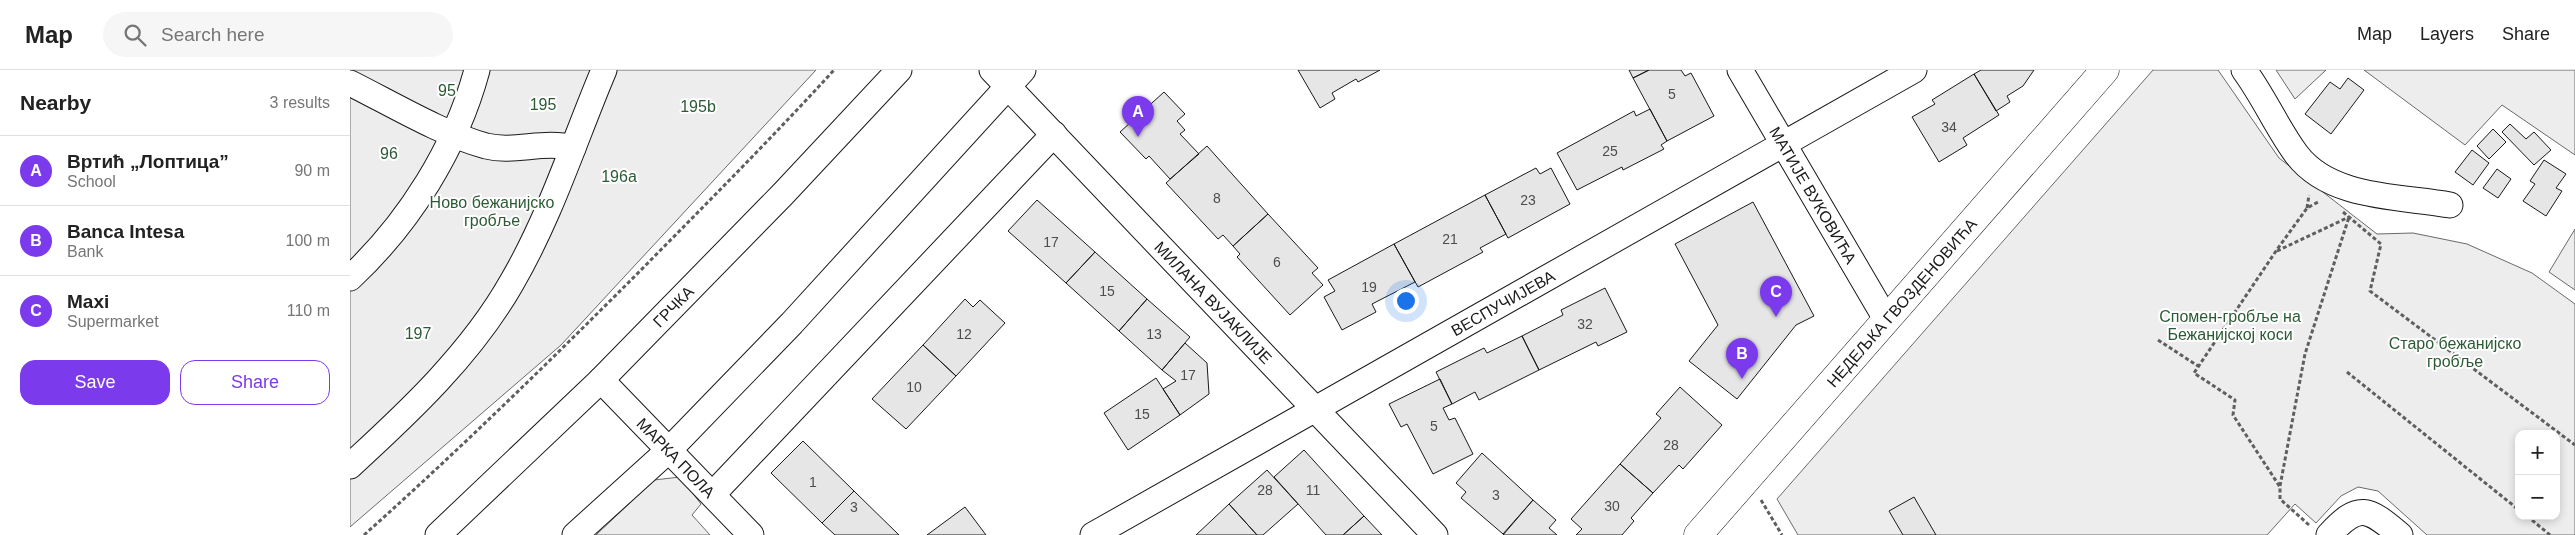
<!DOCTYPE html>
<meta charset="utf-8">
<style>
:root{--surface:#fff;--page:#f6f6f6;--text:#222;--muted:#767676;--line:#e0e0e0;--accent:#7c3aed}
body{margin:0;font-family:Arial,sans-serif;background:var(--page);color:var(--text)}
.controls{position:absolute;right:15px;bottom:15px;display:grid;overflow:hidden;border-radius:10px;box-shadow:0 2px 8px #0003}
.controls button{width:45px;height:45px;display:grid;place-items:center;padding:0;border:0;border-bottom:1px solid var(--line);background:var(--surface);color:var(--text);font:25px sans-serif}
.you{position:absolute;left:1055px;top:230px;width:18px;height:18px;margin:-12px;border:4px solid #fff;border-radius:50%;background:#1a73e8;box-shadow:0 0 0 8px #1a73e833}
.badge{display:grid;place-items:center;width:32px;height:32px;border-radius:50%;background:var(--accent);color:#fff;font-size:16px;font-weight:700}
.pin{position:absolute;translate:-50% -41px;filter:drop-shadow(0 1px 2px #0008)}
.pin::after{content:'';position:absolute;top:26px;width:18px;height:15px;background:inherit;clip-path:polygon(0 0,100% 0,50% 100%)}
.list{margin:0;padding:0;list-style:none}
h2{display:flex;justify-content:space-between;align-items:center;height:65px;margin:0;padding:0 20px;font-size:21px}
h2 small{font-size:16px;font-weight:400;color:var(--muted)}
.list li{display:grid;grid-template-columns:32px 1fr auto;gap:15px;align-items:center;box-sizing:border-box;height:70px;padding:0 20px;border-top:1px solid var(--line)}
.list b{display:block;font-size:19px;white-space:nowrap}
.list p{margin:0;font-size:16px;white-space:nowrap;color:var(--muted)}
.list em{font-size:16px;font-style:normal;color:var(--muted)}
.actions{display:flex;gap:10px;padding:15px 20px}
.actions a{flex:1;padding:11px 0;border:1px solid var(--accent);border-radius:15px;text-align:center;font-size:18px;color:var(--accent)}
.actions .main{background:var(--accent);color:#fff}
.icon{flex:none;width:28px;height:28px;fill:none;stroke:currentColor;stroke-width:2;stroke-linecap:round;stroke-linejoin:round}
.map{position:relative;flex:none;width:2225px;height:465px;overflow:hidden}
header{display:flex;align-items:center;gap:30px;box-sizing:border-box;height:70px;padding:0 25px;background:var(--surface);border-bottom:1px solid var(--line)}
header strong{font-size:24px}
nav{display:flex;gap:28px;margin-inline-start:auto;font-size:18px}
.search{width:350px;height:45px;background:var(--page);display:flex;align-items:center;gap:12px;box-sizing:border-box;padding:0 18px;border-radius:28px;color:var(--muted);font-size:19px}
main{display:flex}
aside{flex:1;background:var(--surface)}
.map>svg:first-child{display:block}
</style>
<header>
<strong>Map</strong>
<div class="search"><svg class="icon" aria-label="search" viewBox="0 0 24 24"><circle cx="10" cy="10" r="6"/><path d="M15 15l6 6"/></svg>Search here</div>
<nav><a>Map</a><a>Layers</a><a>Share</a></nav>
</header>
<main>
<aside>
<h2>Nearby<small>3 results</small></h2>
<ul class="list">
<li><span class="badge">A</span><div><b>Вртић „Лоптица”</b><p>School</p></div><em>90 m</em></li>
<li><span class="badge">B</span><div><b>Banca Intesa</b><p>Bank</p></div><em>100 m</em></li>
<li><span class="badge">C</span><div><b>Maxi</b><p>Supermarket</p></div><em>110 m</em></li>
</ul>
<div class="actions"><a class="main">Save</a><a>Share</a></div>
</aside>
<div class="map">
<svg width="2225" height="465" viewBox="0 0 2225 465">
<rect width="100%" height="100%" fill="#fff"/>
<!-- green -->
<path fill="#ededed" stroke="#6a6a6a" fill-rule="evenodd" d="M 0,0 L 466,0 L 211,275 L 0,457 Z
M 1803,0 L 1868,0 L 1929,88 L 2027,164 L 2063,163 L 2117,174 L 2182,203 L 2225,234 L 2225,465 L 2077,465 L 2028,421 L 2008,417 L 1991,426 L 1966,453 L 1945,434 L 1917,465 L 1448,465 L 1427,429 ZM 2169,364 L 2206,364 L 2206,446 L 2169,446 Z
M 1926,0 L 1976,0 L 1945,29 Z
M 2014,0 L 2225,0 L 2225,85 L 2152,35 L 2115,75 Z
M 2225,159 L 2225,220 L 2199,202 Z
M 330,407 L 351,434 L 342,445 L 360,465 L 246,465 L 304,410 Z"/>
<!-- building -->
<path fill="#e6e6e6" stroke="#1a1a1a" d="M 948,0 L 1030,0 L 1008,12 L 1006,9 L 982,23 L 985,29 L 970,38 Z
M 1279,0 L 1299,0 L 1283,8 Z
M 1299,0 L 1331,0 L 1335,6 L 1341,3 L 1364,46 L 1317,71 L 1283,8 Z
M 1631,0 L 1684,0 L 1673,16 L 1657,26 L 1660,32 L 1646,41 L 1624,4 Z
M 1624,4 L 1649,45 L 1613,68 L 1617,75 L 1589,92 L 1562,47 L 1585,34 L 1582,30 Z
M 1998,8 L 2014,20 L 1981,64 L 1955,44 L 1980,12 L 1990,19 Z
M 814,22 L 835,44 L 827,51 L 835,60 L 830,64 L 849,84 L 820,109 L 799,86 L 796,89 L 770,62 Z
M 1300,39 L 1317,71 L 1311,75 L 1314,79 L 1273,100 L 1272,97 L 1227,120 L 1207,83 L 1284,41 L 1286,46 Z
M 2160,54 L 2176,69 L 2184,62 L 2201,80 L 2184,95 L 2152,62 Z
M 2143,59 L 2156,72 L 2139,89 L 2127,76 Z
M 857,76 L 918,144 L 883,176 L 873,165 L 868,169 L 816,113 Z
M 2122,80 L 2139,93 L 2123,115 L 2105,102 Z
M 2194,90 L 2216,104 L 2206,118 L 2212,121 L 2196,146 L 2173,131 L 2185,114 L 2180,111 Z
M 1186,98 L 1190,104 L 1201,98 L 1220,134 L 1158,168 L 1135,125 Z
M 2147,99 L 2161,109 L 2148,128 L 2133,118 Z
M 1135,125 L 1156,164 L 1130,178 L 1133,182 L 1068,217 L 1044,174 Z
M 687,130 L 745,182 L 716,213 L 658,161 Z
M 1403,132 L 1464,246 L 1446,255 L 1387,329 L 1339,291 L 1368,255 L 1325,174 Z
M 918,144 L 968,198 L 962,203 L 973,215 L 940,245 L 887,187 L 890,184 L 883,176 Z
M 1044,174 L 1065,212 L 1022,234 L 1026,242 L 992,260 L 974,227 L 985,221 L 978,210 Z
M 745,182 L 797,229 L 769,261 L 716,213 Z
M 1255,218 L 1277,262 L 1248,276 L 1246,272 L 1189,300 L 1172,266 L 1213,245 L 1211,240 Z
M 615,229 L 623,237 L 630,230 L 655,253 L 606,306 L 573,275 Z
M 797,229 L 840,267 L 812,300 L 769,261 Z
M 1172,266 L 1189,300 L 1129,330 L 1125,322 L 1102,334 L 1086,302 L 1134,278 L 1137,283 Z
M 835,273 L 857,293 L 859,324 L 830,345 L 813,319 L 826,311 L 812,300 Z
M 573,275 L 606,306 L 556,359 L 522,329 Z
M 806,308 L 830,345 L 778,380 L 754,343 Z
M 1090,309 L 1102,334 L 1093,338 L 1099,350 L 1105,348 L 1123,384 L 1083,404 L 1057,354 L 1051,357 L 1039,334 Z
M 1330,317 L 1372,355 L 1333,399 L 1329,395 L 1303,423 L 1270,394 L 1311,348 L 1306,344 Z
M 453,371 L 504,421 L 472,453 L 421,403 Z
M 954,380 L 1014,446 L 993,465 L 976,465 L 924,407 Z
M 1132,383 L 1183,430 L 1153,464 L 1111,428 L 1116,422 L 1106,413 Z
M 1270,394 L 1303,423 L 1281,448 L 1284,451 L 1272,465 L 1226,465 L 1232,459 L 1221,449 Z
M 917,400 L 948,434 L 913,465 L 907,465 L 879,434 Z
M 504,421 L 549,465 L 485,465 L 472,453 Z
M 1564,427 L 1586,465 L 1553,465 L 1539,441 Z
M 1183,430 L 1206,450 L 1199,458 L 1207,465 L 1153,465 Z
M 879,434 L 907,465 L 846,465 Z
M 615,437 L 636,465 L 577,465 Z
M 1014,446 L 1032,465 L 993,465 Z"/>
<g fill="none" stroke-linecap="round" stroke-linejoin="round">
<!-- minor casing -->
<g stroke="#1a1a1a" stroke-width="27">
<g id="minor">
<path id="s1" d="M 642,0 L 1085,465"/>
<path id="s2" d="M 1390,0 L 1536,249"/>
<path d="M 1894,0 C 1914,27 1927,58 1947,85 C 1981,129 2049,126 2100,135"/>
<path d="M 0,13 C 42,34 92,64 136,76 C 165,83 194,70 223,78"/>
<path d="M 0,208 C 59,153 106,78 127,0"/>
<path id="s3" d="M 251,310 L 401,465"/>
<path d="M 0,396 C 59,342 122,283 162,212 C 201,145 224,71 254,0"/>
<path d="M 363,424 L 704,64"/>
<path id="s4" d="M 88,465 L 251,310 L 433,124 L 549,0"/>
<path d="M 225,465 L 320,379 L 442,253 L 673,0"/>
<path id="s5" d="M 743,465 L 1564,0"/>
<path d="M 1979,465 C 2009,432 2018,438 2050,465"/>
</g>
</g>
<!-- major casing -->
<g stroke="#1a1a1a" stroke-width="29">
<g id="major">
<path id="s6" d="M 1348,465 L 1755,0"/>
</g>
</g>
<!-- path -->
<path stroke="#5f5f5f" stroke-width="3" stroke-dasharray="4 2.5" stroke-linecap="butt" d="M 1957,138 L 1959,125
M 1993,142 L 2031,174 L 2020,221 L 2225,375
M 1927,181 L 1999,147
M 1808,270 L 1848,296
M 1997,302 L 2169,440
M 1930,416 L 1955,284 L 1999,147
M 1411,430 L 1432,465
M 2177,446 L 2200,465
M 1959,455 L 1930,429 L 1930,417 L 1883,345 L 1885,330 L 1844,303 L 1926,181 L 1957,138 L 1968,132
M 14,465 C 108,381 198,293 287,204 C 354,136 420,70 484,0"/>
<!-- minor -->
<use href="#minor" stroke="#fff" stroke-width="25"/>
<!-- major -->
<use href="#major" stroke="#fff" stroke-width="28"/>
</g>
<g text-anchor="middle" stroke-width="4" stroke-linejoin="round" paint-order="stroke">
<!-- number labels -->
<g font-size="14" fill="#4d4d4d">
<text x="1322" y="29">5</text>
<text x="1599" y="62">34</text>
<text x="1260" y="86">25</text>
<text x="867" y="133">8</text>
<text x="1178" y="135">23</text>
<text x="1100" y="174">21</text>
<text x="701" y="177">17</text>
<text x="927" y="197">6</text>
<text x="1019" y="222">19</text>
<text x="757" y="226">15</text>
<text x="1235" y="259">32</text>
<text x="614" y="269">12</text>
<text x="804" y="269">13</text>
<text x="838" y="310">17</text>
<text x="564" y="322">10</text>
<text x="792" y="349">15</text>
<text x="1084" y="361">5</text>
<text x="1321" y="380">28</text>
<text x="463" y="417">1</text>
<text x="915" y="425">28</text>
<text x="963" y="425">11</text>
<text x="1146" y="430">3</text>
<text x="1262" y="441">30</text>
<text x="504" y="442">3</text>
</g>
<!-- park labels -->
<g font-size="16" fill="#2b5a34" stroke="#fff">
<text x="97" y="26">95</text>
<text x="193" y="40">195</text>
<text x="348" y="42">195b</text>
<text x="39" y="89">96</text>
<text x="269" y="112">196a</text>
<text x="142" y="138">Ново бежанијско<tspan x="142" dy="18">гробље</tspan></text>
<text x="1880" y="252">Спомен-гробље на<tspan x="1880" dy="18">Бежанијској коси</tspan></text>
<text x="68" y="269">197</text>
<text x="2105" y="279">Старо бежанијско<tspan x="2105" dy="18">гробље</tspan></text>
</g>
<!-- street labels -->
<g font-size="16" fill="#1a1a1a" stroke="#fff">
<text dy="6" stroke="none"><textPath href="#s2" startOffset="145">МАТИЈЕ ВУКОВИЋА</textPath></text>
<text dy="6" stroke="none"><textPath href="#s6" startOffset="309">НЕДЕЉКА ГВОЗДЕНОВИЋА</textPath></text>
<text dy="6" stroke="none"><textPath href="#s1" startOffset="321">МИЛАНА ВУЈАКЛИЈЕ</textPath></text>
<text dy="6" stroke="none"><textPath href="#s5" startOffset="471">ВЕСПУЧИЈЕВА</textPath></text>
<text dy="6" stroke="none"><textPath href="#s4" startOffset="328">ГРЧКА</textPath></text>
<text dy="6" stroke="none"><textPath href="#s3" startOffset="108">МАРКА ПОЛА</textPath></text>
</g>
</g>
</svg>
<div class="controls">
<button>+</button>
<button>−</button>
</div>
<div class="you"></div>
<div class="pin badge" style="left:788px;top:67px">A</div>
<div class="pin badge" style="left:1392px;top:309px">B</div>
<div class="pin badge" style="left:1426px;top:247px">C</div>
</div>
</main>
